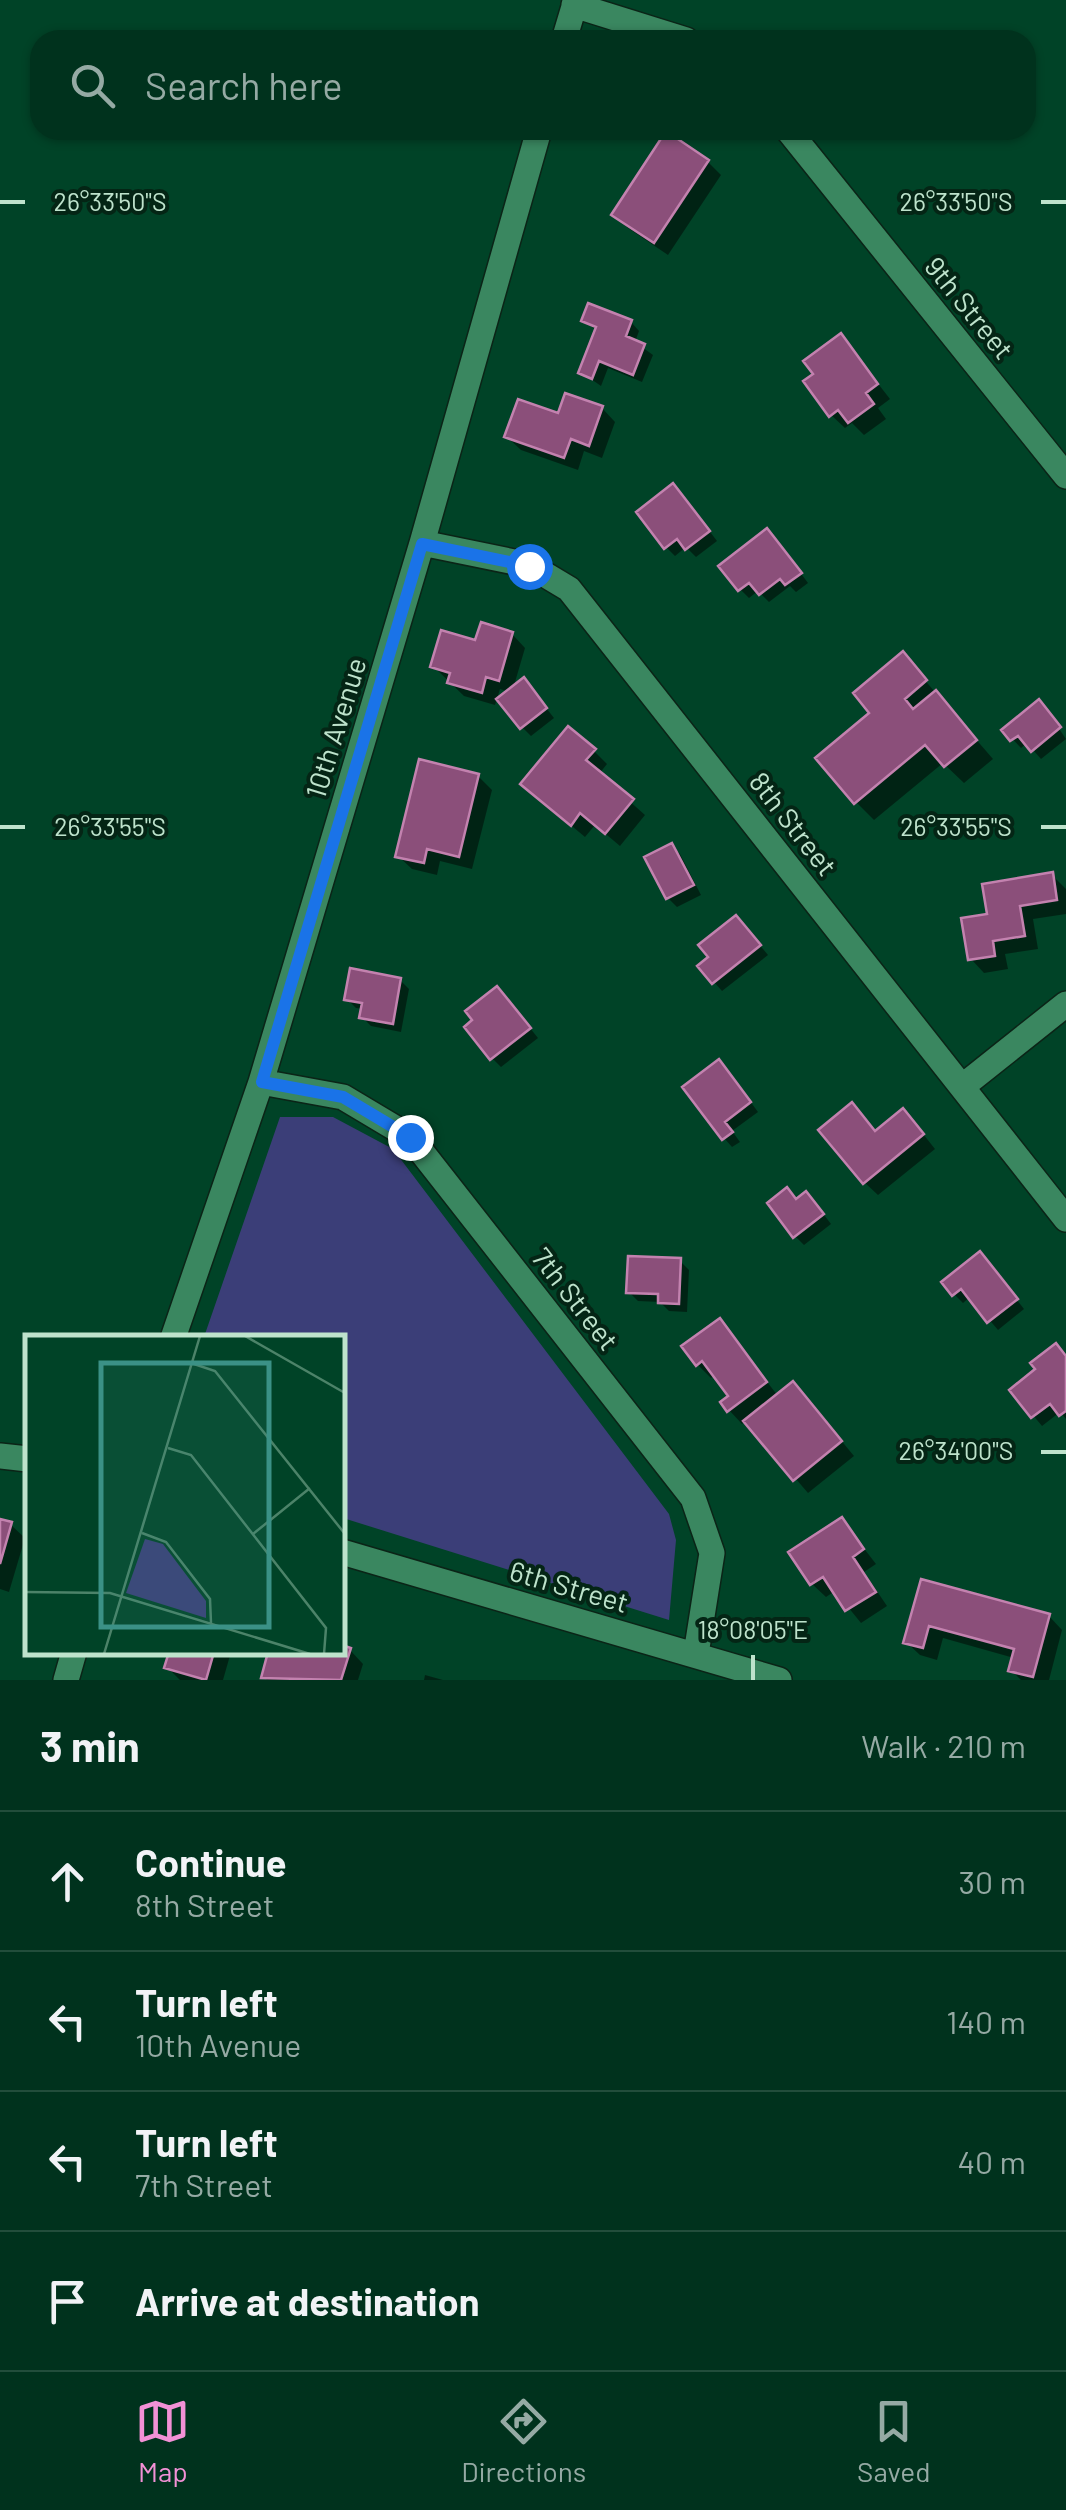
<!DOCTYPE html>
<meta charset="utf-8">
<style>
:root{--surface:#00321d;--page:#0a3a26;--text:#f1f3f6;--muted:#95aaa4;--line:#224d3b;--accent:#f291d6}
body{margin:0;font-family:Barlow,sans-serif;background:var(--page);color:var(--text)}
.stop{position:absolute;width:30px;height:30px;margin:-22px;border:8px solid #1a73e8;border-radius:50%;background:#fff}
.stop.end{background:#1a73e8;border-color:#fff;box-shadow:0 2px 10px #0008}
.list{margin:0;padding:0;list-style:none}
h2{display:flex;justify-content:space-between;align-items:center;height:130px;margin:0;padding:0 40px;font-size:42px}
h2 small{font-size:32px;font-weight:400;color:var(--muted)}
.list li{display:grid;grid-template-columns:65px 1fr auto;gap:30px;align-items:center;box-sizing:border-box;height:140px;padding:0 40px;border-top:2px solid var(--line)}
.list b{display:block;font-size:38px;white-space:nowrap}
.list p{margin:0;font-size:32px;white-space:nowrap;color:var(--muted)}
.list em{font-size:32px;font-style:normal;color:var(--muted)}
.icon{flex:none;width:55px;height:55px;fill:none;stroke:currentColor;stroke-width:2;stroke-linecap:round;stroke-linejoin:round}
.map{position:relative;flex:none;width:1066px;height:1680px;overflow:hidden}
.search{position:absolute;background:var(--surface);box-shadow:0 2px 8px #0004;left:30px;right:30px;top:30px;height:110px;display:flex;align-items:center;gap:25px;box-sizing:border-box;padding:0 35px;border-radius:30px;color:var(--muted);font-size:38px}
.sheet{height:690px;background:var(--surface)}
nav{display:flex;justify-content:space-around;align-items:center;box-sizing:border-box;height:140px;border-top:2px solid var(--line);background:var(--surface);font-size:28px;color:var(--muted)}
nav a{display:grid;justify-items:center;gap:5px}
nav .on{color:var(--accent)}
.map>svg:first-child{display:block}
</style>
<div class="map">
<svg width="1066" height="1680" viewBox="0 0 1066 1680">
<rect width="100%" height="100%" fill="#004327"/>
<!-- green -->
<path fill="#3b3e78" d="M 280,1117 L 333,1117 L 393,1149 L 669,1514 L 676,1540 L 669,1620 L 343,1518 L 342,1338 L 204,1337 Z"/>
<!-- shadow -->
<path fill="#0007" d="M 708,162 L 721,175 L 668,255 L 628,228 L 614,215 Z
M 584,321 L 631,322 L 639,331 L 635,342 L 653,355 L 642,382 L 608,368 L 601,386 L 581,372 L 598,331 Z
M 841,336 L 890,399 L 878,408 L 886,419 L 864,435 L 852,423 L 845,428 L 831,415 L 816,374 Z
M 602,408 L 615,422 L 602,458 L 584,451 L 578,470 L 521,450 L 507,437 L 560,417 Z
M 682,495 L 717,541 L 696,557 L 686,547 L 675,556 L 666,547 Z
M 776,540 L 808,583 L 796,592 L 790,586 L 769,602 L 758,591 L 749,598 L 740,589 Z
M 512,634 L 525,648 L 513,689 L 532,690 L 554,718 L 531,736 L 522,727 L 509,692 L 500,689 L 495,705 L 464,696 L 433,666 L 477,643 Z
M 903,655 L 993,759 L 964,783 L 943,763 L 874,820 L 856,802 L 873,713 Z
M 1047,711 L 1066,739 L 1041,759 L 1027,743 L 1021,748 L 1004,730 Z
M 594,751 L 607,764 L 599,774 L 645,815 L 620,846 L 595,825 L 585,837 L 537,797 Z
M 478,776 L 492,790 L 472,869 L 440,861 L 437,875 L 412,869 L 398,856 Z
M 671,846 L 680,854 L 701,895 L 677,907 L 668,898 L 648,858 Z
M 1052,875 L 1066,889 L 1066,914 L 1033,919 L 1038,949 L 1005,954 L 1008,969 L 984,973 L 971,959 L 990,916 Z
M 745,927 L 768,955 L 722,991 L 714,982 Z
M 400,980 L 409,989 L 401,1032 L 371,1026 L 362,1017 L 364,1009 L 356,1008 L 347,999 Z
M 506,998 L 538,1038 L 501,1067 L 492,1058 Z
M 728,1071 L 758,1112 L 732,1131 L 740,1142 L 732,1147 L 724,1138 Z
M 916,1125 L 935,1149 L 878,1195 L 864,1182 L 876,1133 Z
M 797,1201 L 815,1203 L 831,1224 L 804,1245 L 795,1236 Z
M 680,1261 L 689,1270 L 687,1312 L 669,1311 L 660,1302 L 638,1301 L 629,1292 Z
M 988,1263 L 1024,1309 L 998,1330 L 970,1297 L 963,1303 L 954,1294 Z
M 720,1321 L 778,1396 L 806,1398 L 854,1456 L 808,1493 L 746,1421 L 742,1424 L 729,1410 L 731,1397 L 715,1375 L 711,1378 L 697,1364 Z
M 1066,1357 L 1066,1419 L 1060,1412 L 1042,1426 L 1012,1390 Z
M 842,1520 L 876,1564 L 864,1572 L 887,1606 L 861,1623 L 835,1591 L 826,1597 L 812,1584 L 792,1553 Z
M 0,1521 L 11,1525 L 25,1538 L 9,1592 L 0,1589 Z
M 923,1582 L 1049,1616 L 1062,1630 L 1049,1680 L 1021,1680 L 1011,1670 L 1014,1658 L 943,1638 L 937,1660 L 920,1655 L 906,1642 Z
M 350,1650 L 363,1664 L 358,1680 L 267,1680 L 264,1677 Z
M 172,1652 L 231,1652 L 223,1680 L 180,1680 L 167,1667 Z
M 425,1675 L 443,1680 L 424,1680 Z"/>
<!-- building -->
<path fill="#8b4f7a" stroke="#c382af" stroke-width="2.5" d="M 666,131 L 709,160 L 654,243 L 611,215 Z
M 588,303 L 632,320 L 626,336 L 645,344 L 633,375 L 599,361 L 592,379 L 578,373 L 596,327 L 581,321 Z
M 841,333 L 878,384 L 866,393 L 874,404 L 848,423 L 838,410 L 829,417 L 803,381 L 813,374 L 803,361 Z
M 565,393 L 603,406 L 589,446 L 571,439 L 564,458 L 504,437 L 518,399 L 558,413 Z
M 673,483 L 710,531 L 685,550 L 677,539 L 664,549 L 636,512 Z
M 767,528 L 802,573 L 785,585 L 780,579 L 759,595 L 749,583 L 738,591 L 718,566 Z
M 481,622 L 513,632 L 499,681 L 486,677 L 482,693 L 447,683 L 450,673 L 430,667 L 441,630 L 475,640 Z
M 903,651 L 927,680 L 905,699 L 913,709 L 936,690 L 977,740 L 944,767 L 925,745 L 854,804 L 815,758 L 869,713 L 853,693 Z
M 524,677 L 547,708 L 520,729 L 496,699 Z
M 1039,699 L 1061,727 L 1031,752 L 1018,736 L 1010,741 L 1001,730 Z
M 568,726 L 596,749 L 586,760 L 634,799 L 605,834 L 580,813 L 571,826 L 520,784 Z
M 419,759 L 479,774 L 459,857 L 427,849 L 424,863 L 395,857 Z
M 672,843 L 694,885 L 666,899 L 644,857 Z
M 1053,872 L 1057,900 L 1020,906 L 1025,936 L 993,941 L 995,956 L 968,960 L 961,918 L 987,914 L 982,884 Z
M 736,915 L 761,945 L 712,984 L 697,966 L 708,957 L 698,945 Z
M 350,968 L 401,978 L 393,1024 L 359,1018 L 362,1003 L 344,1000 Z
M 497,986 L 531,1028 L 490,1060 L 464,1027 L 472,1020 L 465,1011 Z
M 719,1059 L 751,1102 L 725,1122 L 733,1132 L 722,1140 L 682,1087 Z
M 852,1102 L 875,1131 L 903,1108 L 924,1134 L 863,1184 L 818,1130 Z
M 787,1187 L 796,1199 L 806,1191 L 824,1214 L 793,1238 L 767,1203 Z
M 980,1251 L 1018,1299 L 987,1323 L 961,1289 L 952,1296 L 941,1282 Z
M 628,1256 L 681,1258 L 679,1304 L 658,1303 L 658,1294 L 626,1293 Z
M 720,1318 L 767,1382 L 727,1412 L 720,1402 L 728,1396 L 702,1361 L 696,1366 L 681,1346 Z
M 1056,1343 L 1066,1356 L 1066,1411 L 1059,1416 L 1050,1404 L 1031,1418 L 1009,1390 L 1035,1369 L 1030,1363 Z
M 793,1381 L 842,1441 L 793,1481 L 743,1421 Z
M 842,1517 L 864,1549 L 853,1557 L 876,1592 L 845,1611 L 823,1577 L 810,1585 L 788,1552 Z
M 0,1519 L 12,1522 L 0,1564 Z
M 921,1579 L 1050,1614 L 1033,1677 L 1008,1671 L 1014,1649 L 929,1626 L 923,1648 L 903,1643 Z
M 342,1645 L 351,1648 L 341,1680 L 261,1678 L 268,1652 L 342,1652 Z
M 169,1652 L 214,1652 L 206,1680 L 164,1668 Z"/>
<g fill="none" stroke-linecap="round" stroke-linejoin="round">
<!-- minor casing -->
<g stroke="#0b2417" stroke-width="28">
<path id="minor" d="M 574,5 L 686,40
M 564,40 L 576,0
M 788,130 L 1066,476
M 422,543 L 529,565 L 569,589 L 1066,1219
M 261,1082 L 343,1097 L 410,1137 L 693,1498 L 712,1553 L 696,1654
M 963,1086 L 1066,1004
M 173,1338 L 261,1082 L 422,543 L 539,130
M 0,1456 L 28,1459
M 342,1552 L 779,1680
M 66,1680 L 74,1652"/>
</g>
<!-- minor -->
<use href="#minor" stroke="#3a8760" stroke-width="25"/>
</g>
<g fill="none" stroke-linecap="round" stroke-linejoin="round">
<!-- route -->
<path stroke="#1a73e8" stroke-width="12" d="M 410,1137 L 343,1097 L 262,1082 L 422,544 L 529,566"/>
</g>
<!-- ticks -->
<path fill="none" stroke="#bee3cc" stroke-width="4" d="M 0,202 L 25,202M 1041,202 L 1066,202M 0,827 L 25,827M 1041,827 L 1066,827M 1041,1452 L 1066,1452M 753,1655 L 753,1680"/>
<g text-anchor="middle" stroke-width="8" stroke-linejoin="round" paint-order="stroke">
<!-- street labels -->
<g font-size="28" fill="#bee3cc" stroke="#042515">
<text transform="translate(969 308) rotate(51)" y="10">9th Street</text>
<text transform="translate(336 728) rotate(-73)" y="10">10th Avenue</text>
<text transform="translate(793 824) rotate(52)" y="10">8th Street</text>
<text transform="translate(575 1299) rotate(52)" y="10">7th Street</text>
<text transform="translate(569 1587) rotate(16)" y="10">6th Street</text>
</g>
</g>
<!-- overview -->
<g transform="translate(25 1335)">
<rect width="320" height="320" fill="#004327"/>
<path d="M 120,204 L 138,209 L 181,266 L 181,283 L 101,258 Z" fill="#3b3e78"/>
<path fill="none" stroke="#4c8369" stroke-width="2.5" d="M 220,1 L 320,58M 166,28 L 190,36 L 320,199M 143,113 L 166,120 L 301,293 L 299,319M 117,198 L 141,207 L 185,264 L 186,288M 228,199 L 285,153M 0,257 L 85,258 L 285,319M 79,319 L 175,1"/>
<path fill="#3b9186" fill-opacity="0.15" stroke="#3b9186" stroke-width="5" d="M 76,28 L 244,28 L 244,292 L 76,292 Z"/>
<rect width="320" height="320" fill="none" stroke="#bee3cc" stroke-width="5"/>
</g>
<g font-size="25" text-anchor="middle" fill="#bee3cc" stroke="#042515" stroke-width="8" stroke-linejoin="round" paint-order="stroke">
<text x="110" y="211">26°33'50"S</text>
<text x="956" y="211">26°33'50"S</text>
<text x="110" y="836">26°33'55"S</text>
<text x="956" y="836">26°33'55"S</text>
<text x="956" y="1460">26°34'00"S</text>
<text x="753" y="1639">18°08'05"E</text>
</g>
</svg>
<div class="stop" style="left:529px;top:566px"></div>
<div class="stop end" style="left:410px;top:1137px"></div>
<div class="search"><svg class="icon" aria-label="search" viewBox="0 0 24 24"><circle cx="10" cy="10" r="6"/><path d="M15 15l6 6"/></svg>Search here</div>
</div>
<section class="sheet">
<h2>3 min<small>Walk · 210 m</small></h2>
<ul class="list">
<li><svg class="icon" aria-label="ahead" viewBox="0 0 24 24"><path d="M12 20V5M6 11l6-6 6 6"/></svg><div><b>Continue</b><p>8th Street</p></div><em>30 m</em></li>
<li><svg class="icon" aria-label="left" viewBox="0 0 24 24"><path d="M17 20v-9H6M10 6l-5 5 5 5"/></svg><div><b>Turn left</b><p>10th Avenue</p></div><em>140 m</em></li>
<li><svg class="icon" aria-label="left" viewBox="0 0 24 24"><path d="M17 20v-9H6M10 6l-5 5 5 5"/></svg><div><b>Turn left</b><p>7th Street</p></div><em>40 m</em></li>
<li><svg class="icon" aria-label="arrive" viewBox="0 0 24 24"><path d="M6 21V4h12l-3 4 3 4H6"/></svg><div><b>Arrive at destination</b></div></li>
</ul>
</section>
<nav>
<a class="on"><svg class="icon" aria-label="map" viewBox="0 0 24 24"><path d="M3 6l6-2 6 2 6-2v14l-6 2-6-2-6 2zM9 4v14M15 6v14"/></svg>Map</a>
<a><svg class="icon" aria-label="directions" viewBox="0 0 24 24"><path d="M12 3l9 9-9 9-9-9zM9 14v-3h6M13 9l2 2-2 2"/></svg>Directions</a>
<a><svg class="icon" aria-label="saved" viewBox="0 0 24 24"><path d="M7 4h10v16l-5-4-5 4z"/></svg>Saved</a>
</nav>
